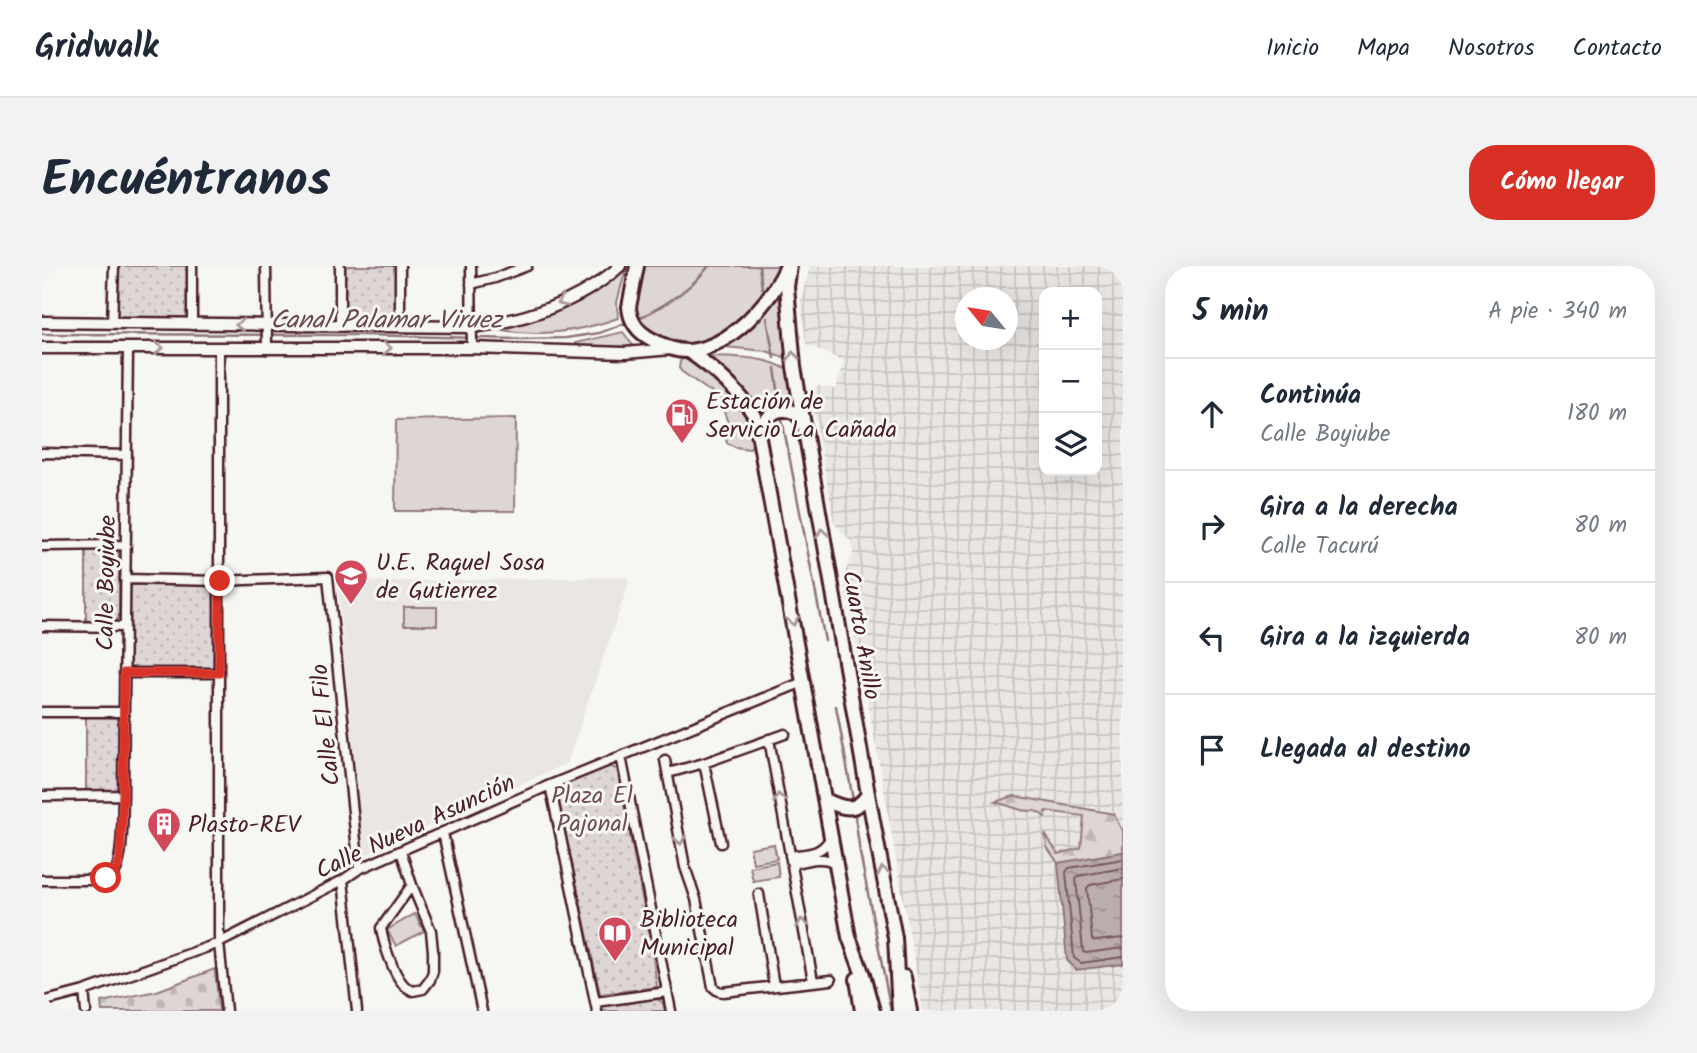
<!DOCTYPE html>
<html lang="es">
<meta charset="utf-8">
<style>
:root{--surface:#fff;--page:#f2f2f3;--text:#1f2937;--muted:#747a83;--line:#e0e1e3;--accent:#d93025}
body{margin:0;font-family:Kalam,sans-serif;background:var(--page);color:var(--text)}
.controls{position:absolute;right:21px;top:21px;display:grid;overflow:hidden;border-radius:14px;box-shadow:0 7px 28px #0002}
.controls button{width:63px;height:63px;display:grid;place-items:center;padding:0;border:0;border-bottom:2px solid var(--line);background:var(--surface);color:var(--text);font:35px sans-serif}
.compass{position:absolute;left:913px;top:21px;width:63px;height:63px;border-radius:50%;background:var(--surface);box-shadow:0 7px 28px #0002;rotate:300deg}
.stop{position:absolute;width:21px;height:21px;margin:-16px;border:5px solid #d93025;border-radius:50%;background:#fff}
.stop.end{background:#d93025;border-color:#fff;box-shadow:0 2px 7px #0008}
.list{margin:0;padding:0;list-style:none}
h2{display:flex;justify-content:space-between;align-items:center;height:91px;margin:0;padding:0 28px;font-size:30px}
h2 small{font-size:23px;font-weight:400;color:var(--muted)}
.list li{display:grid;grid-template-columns:46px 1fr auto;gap:21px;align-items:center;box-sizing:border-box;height:112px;padding:0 28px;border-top:2px solid var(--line)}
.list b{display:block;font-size:26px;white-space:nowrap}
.list p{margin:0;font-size:23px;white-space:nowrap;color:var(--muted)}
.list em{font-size:23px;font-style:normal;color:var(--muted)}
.icon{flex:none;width:38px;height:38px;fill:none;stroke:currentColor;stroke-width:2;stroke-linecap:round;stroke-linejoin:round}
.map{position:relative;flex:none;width:1081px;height:745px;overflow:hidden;border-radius:28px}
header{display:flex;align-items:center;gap:42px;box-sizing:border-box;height:98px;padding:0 35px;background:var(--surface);border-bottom:2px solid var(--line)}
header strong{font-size:33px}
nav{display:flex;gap:38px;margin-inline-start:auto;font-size:24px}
.intro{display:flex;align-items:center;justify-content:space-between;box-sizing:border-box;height:168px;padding:0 42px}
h1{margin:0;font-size:49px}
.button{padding:18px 32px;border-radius:28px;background:var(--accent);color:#fff;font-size:24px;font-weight:700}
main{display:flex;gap:42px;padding:0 42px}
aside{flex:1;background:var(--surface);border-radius:28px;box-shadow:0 7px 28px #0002}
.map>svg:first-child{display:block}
</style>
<header>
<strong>Gridwalk</strong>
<nav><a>Inicio</a><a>Mapa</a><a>Nosotros</a><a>Contacto</a></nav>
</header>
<div class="intro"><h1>Encuéntranos</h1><a class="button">Cómo llegar</a></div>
<main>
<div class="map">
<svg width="1081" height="745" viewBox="0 0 1081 745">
<defs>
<pattern id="industrial-grid" width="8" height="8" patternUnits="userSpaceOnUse" patternTransform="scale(1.75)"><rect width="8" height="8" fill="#e9e6e3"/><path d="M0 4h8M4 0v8" fill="none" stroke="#c9c5c3"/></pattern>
<pattern id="forest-firs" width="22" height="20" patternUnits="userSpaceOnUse" patternTransform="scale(1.75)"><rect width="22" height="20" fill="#ddd6d5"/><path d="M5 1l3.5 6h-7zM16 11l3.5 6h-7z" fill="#bfb7b7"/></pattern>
<pattern id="cemetery-stones" width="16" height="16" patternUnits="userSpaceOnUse" patternTransform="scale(1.75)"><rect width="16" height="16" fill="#ddd6d5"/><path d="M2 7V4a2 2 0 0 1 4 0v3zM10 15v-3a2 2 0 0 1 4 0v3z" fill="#bfb7b7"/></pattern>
<pattern id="park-dots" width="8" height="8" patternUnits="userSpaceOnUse" patternTransform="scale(1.75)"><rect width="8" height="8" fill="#ddd6d5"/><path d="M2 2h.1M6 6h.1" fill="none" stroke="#bfb7b7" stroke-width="1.8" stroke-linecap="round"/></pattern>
<pattern id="water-ripples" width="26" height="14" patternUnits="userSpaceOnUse" patternTransform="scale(1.75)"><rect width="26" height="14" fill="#bbadae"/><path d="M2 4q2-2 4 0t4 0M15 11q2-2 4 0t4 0" fill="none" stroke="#9a8c8e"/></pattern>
</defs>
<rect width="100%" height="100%" fill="#f6f6f2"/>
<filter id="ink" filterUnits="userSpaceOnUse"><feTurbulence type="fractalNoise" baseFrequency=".0143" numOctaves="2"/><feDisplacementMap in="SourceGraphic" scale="14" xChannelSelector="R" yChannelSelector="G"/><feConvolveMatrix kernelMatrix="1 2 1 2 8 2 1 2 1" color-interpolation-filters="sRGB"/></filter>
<g filter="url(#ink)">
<!-- built -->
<path fill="#e9e6e3" d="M 585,311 L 587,316 L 525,497 L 323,589 L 321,587 L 296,323 L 298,317 L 302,316 Z"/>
<!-- industrial -->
<path fill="url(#industrial-grid)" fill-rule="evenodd" d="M 768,0 L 1081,0 L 1081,745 L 881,745 L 836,490 L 801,311 L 811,288 L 811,281 L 809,276 L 792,257 L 769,127 L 775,120 L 794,123 L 802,95 L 764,78 L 759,34 ZM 1002,26 L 1055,26 L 1055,205 L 1002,205 ZM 923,32 L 965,32 L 965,74 L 923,74 Z"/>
<!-- green -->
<path fill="#ddd6d5" stroke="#947a80" stroke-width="2" d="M 602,0 L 738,0 C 724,27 687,77 654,78 C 635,79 614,68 598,59 L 592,43 Z
M 584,3 L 575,36 L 576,52 C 539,65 499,71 460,64 C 505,49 545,31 584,3 Z
M 742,23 L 740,41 L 745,92 L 724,85 L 683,81 C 706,64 725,46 742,23 Z
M 581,66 L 592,81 L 532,80 L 533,77 Z
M 662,90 C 691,91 724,89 749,106 L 751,126 C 738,133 728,138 720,151 C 706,126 683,109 662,90 Z
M 640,92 C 657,97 667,109 680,121 C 695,135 728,161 707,183 L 693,181 L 685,177 L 683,169 L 687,164 C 686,151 680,144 677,132 L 639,105 L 637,102 L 638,96 Z
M 474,152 L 473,245 L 353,245 L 354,154 Z
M 362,341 L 395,341 L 395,359 L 362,359 Z
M 732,578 L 735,593 L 711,597 L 708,582 Z
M 735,596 L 737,611 L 711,615 L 708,601 Z
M 373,648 L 382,665 L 354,680 L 345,664 Z"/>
<!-- forest -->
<path fill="url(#forest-firs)" stroke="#947a80" stroke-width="2" d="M 972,530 L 1072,548 L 1078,561 L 1081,564 L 1081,586 L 1016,597 L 1005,581 L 1003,568 L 1016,588 L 1039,582 L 1042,550 L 1004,545 L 1003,551 C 990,540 988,548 976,543 C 968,540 961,538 953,536 Z"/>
<!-- cemetery -->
<path fill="url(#cemetery-stones)" stroke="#947a80" stroke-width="2" d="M 173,703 L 177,745 L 60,745 L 59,736 L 115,725 Z"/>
<!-- park -->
<path fill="url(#park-dots)" stroke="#947a80" stroke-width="2" d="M 77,0 L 145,0 L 145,52 L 74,51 Z
M 301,0 L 354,0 L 353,49 L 349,53 L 307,52 L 303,50 L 301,46 Z
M 44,281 L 73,282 L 77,288 L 77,351 C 72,361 55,358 44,358 Z
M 168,318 L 174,322 L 171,402 L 168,405 L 90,405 L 86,402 L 87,322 L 91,319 Z
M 44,449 L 71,449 L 76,454 L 78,518 L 74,524 L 44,524 Z
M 566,500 L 575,503 L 609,677 L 615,721 L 558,728 L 514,523 L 515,520 Z
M 615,733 L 621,737 L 623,745 L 559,745 L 560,741 L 563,738 Z"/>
<!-- water -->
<path fill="url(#water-ripples)" stroke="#8e747a" stroke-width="2" d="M 1081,586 L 1081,698 L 1034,704 L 1025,694 L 1016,597 Z"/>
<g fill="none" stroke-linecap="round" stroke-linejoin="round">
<!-- shore -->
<path stroke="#77585f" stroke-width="2" d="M 1081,593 L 1027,602 L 1024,606 L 1032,692 L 1039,697 L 1081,691
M 1081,602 L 1036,610 L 1034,613 L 1041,686 L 1044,687 L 1081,682
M 1081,613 L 1048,619 L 1045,622 L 1050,674 L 1053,675 L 1081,672"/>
<!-- stream -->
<path stroke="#8e747a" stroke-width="2.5" d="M 717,0 L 720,22
M 725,52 L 732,92
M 595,53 C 623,40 648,24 667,0
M 0,68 L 321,69 L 480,73 L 524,72 L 557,67 L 586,56
M 733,102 L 737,131
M 740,153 L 783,375
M 794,440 L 811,534
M 813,550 L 818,587 L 849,745"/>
<!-- minor casing -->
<g stroke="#4a1f2b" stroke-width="13">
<path id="minor" d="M 224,0 L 225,83
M 429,0 L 430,82
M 429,18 L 453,12 L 485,0
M 70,57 L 72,0
M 150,59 L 150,0
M 298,60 L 298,0
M 358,60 L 358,0
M 177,82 L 177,677 L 184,745
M 0,187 L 85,189
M 0,280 L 84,279
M 83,313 L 178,315 L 286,311 L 317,603
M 0,360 L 83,361
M 82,407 L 177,407
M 0,446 L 82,446
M 727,473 L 771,715
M 579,490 L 629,745
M 623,494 L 643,601 L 654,633 L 671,721 L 676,725 L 681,726 L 789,714
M 662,497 L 679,577
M 626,507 L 662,497 L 743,468
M 508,519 L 555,745
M 0,530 L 81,529
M 401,567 L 440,745
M 359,585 L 370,619 L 389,665 L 391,685 L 391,705 L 388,714 L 381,723 L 371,725 C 368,723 363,721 361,718 C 351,707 341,676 339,662 L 370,619
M 748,590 C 767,587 779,589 789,571
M 750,598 C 764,595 780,589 793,597
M 0,614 L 57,614 C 62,613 68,612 72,607 C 82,595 80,546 81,529 L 86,82
M 301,614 L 315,745
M 717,628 L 732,720
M 42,725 L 44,745
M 0,736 L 42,725 L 177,677 L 301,614 L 317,603 L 508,519 L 761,416
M 554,736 L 625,726"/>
</g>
<!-- major casing -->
<g stroke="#4a1f2b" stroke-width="15">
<path id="major" d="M 0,56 L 429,61 C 482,55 538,36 578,0
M 0,82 L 430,82 L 583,87 L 629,83"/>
</g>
<!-- highway casing -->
<g stroke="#4a1f2b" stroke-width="18">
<path id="highway" d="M 595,0 L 587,41 C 588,57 597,67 611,74 C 622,80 634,86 647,85 C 689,81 728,37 745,0
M 748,0 L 745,21 L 752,101 L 826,528 L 853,672 L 857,745
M 646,85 C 673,103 695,123 713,150 L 807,671 L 821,709 L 831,745
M 717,168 C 720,163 723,156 726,152 C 735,140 753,142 760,155
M 783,534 C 800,542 814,548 826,528
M 862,711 L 868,745
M 815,713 L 820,745"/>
</g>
<!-- minor -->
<use href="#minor" stroke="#f6f6f2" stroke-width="8"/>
<!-- major -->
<use href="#major" stroke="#f6f6f2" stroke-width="10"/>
<!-- highway -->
<use href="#highway" stroke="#f6f6f2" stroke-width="12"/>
</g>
<!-- one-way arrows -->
<defs><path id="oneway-chevron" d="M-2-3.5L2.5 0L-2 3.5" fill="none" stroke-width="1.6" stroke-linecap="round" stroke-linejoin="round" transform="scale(1.75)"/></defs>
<g stroke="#a99598">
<use href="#oneway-chevron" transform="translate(520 36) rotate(156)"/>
<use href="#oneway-chevron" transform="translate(198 59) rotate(-180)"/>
<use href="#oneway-chevron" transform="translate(117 82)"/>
<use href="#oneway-chevron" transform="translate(345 82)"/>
<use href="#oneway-chevron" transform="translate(751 90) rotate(-97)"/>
<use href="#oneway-chevron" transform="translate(780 267) rotate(-100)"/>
<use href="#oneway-chevron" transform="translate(751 355) rotate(80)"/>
<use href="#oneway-chevron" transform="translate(737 532) rotate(-100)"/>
<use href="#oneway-chevron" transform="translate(638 574) rotate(80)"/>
<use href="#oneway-chevron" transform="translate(841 605) rotate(-101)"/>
<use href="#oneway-chevron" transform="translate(760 657) rotate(-100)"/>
</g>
</g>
<g fill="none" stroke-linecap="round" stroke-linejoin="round" filter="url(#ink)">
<!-- route -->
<path stroke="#d93025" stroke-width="9" d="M 64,612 L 70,610 L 74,605 L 78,594 L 81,529 L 82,407 L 177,407 L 178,315"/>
</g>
<!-- icons -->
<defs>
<g id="fuel-pin" transform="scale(1.75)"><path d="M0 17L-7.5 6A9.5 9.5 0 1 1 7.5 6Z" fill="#d1495b" stroke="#f6f6f2"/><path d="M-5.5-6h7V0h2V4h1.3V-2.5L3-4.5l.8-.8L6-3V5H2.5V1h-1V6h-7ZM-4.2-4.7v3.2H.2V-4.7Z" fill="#fff"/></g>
<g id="school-pin" transform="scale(1.75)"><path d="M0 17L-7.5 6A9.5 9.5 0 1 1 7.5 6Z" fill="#d1495b" stroke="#f6f6f2"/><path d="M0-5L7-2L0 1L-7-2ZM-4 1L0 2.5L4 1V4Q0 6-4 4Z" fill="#fff"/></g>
<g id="building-pin" transform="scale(1.75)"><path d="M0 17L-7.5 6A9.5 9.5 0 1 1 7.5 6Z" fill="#d1495b" stroke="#f6f6f2"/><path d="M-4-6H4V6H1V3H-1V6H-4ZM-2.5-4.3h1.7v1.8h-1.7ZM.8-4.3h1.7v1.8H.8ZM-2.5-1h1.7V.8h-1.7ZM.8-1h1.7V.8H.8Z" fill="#fff"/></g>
<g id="library-pin" transform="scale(1.75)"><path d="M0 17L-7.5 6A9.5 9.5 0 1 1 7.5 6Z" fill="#d1495b" stroke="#f6f6f2"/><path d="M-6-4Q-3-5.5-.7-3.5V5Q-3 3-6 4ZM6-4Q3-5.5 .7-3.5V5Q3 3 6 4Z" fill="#fff"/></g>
</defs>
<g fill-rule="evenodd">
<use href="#fuel-pin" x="640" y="149"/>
<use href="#school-pin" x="309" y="310"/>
<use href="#building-pin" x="122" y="558"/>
<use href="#library-pin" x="573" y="667"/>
</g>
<g text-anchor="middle" stroke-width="6" stroke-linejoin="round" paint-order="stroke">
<!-- poi labels -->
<g font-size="24" fill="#4a1f2b" stroke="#f6f6f2" text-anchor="start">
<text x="664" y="143">Estación de<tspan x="664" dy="28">Servicio La Cañada</tspan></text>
<text x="334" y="304">U.E. Raquel Sosa<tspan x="334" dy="28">de Gutierrez</tspan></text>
<text x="146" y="566">Plasto-REV</text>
<text x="598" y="661">Biblioteca<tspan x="598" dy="28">Municipal</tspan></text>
</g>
<!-- street labels -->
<g font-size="24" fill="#4a1f2b" stroke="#f6f6f2">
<text transform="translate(64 317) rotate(-89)" y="8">Calle Boyiube</text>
<text transform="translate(820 369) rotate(80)" y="8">Cuarto Anillo</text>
<text transform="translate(283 459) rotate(-96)" y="8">Calle El Filo</text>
<text transform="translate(373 560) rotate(-25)" y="8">Calle Nueva Asunción</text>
</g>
<!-- park labels -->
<g font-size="24" fill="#6f4d56" stroke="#f6f6f2">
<text x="550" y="537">Plaza El<tspan x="550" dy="28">Pajonal</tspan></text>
</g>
<!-- water labels -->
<g font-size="26" font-style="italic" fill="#6c4a52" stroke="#f6f6f2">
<text x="344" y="62">Canal Palamar Viruez</text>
</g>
</g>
</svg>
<div class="controls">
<button>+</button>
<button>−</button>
<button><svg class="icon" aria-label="layers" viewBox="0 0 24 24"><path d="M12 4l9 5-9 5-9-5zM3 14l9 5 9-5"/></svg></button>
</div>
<svg class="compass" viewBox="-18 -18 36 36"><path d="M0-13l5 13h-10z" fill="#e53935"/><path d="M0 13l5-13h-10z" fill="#747a83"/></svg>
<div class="stop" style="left:64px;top:612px"></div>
<div class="stop end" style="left:178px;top:315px"></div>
</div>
<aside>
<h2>5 min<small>A pie · 340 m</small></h2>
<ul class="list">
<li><svg class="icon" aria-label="ahead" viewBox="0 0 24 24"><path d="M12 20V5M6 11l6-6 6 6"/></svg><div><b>Continúa</b><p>Calle Boyiube</p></div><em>180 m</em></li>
<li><svg class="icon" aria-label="right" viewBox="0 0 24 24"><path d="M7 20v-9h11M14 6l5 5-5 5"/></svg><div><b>Gira a la derecha</b><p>Calle Tacurú</p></div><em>80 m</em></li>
<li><svg class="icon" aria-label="left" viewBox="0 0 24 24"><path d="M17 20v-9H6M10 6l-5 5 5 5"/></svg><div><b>Gira a la izquierda</b></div><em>80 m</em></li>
<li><svg class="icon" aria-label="arrive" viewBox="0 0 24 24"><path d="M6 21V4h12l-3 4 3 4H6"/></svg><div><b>Llegada al destino</b></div></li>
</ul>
</aside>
</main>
